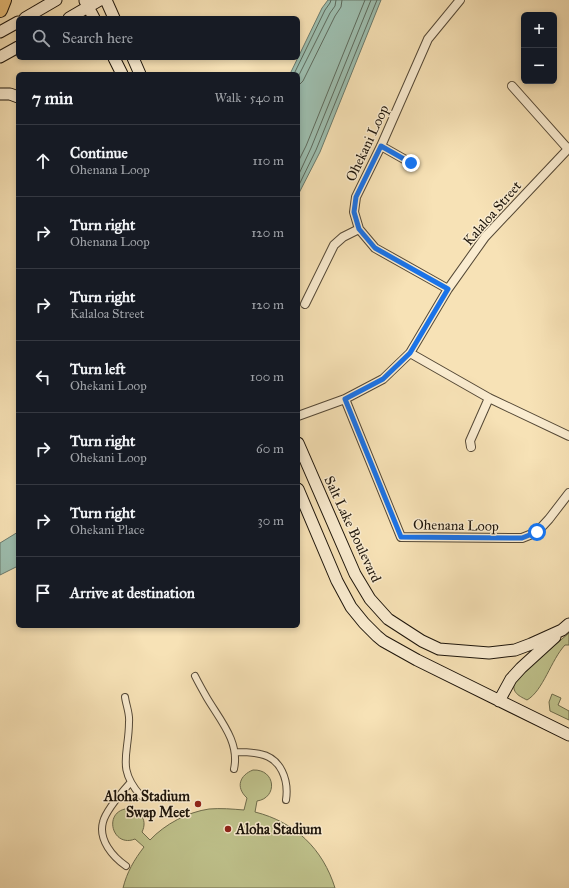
<!DOCTYPE html>
<meta charset="utf-8">
<style>
:root{--surface:#171b24;--page:#242831;--text:#f1f3f6;--muted:#9ea1a6;--line:#363941}
body{margin:0;font-family:"IM FELL Great Primer",serif;background:var(--page);color:var(--text)}
.controls{position:absolute;right:12px;top:12px;display:grid;overflow:hidden;border-radius:6px;box-shadow:0 2px 6px #0003}
.controls button{width:36px;height:36px;display:grid;place-items:center;padding:0;border:0;border-bottom:1px solid var(--line);background:var(--surface);color:var(--text);font:20px sans-serif}
.stop{position:absolute;width:12px;height:12px;margin:-9px;border:3px solid #1a73e8;border-radius:50%;background:#fff}
.stop.end{background:#1a73e8;border-color:#fff;box-shadow:0 1px 4px #0008}
.list{margin:0;padding:0;list-style:none}
h2{display:flex;justify-content:space-between;align-items:center;height:52px;margin:0;padding:0 16px;font-size:17px}
h2 small{font-size:13px;font-weight:400;color:var(--muted)}
.list li{display:grid;grid-template-columns:26px 1fr auto;gap:12px;align-items:center;box-sizing:border-box;height:72px;padding:0 16px;border-top:1px solid var(--line)}
.list b{display:block;font-size:15px;white-space:nowrap}
.list p{margin:0;font-size:13px;white-space:nowrap;color:var(--muted)}
.list em{font-size:13px;font-style:normal;color:var(--muted)}
.icon{flex:none;width:22px;height:22px;fill:none;stroke:currentColor;stroke-width:2;stroke-linecap:round;stroke-linejoin:round}
.map{position:relative;flex:none;width:569px;height:888px;overflow:hidden}
.search{position:absolute;background:var(--surface);box-shadow:0 2px 6px #0003;left:16px;top:16px;width:284px;height:44px;display:flex;align-items:center;gap:10px;box-sizing:border-box;padding:0 14px;border-radius:6px;color:var(--muted);font-size:15px}
.panel{position:absolute;background:var(--surface);box-shadow:0 2px 6px #0003;left:16px;top:72px;width:284px;height:556px;border-radius:6px}
.map>svg:first-child{display:block}
</style>
<div class="map">
<svg width="569" height="888" viewBox="0 0 569 888">
<rect width="100%" height="100%" fill="#f7e2b6"/>
<filter id="stains"><feTurbulence type="fractalNoise" baseFrequency=".005" numOctaves="4"/><feColorMatrix values="0 0 0 0 .2 0 0 0 0 .09 0 0 0 0 .02 0 0 0 .5 -.17"/></filter>
<radialGradient id="worn" r=".72"><stop offset=".6" stop-color="#630" stop-opacity="0"/><stop offset="1" stop-color="#630" stop-opacity=".3"/></radialGradient>
<!-- green -->
<path fill="#bfc28c" stroke="#6e6c4c" d="M 569,633 L 569,645 L 565,645 C 551,660 543,691 527,700 C 517,695 511,692 515,679 Z
M 552,694 L 561,698 L 558,705 L 569,711 L 569,720 L 550,711 L 549,702 Z
M 253,770 C 276,769 278,798 257,801 L 255,812 C 295,822 323,849 335,888 L 123,888 C 127,872 134,860 144,847 L 135,839 C 113,848 103,814 125,809 C 131,808 136,810 140,814 C 145,819 145,826 142,832 L 150,840 C 165,824 188,812 209,809 C 221,808 232,809 244,810 L 247,798 C 235,787 240,775 253,770 Z"/>
<!-- water -->
<path fill="#9dbeaf" stroke="#6a7a6d" d="M 328,0 L 381,0 L 320,152 L 298,195 L 298,74 L 290,74 L 322,8 Z
M 18,532 L 18,566 L 0,575 L 0,543 Z"/>
<g fill="none" stroke-linecap="round" stroke-linejoin="round">
<!-- shore -->
<path stroke="#5d6a5d" stroke-width="1" d="M 294,74 L 325,10 L 330,3 L 331,0
M 298,77 L 330,13 L 335,6 L 336,0
M 298,86 L 303,81 L 335,16 L 341,7 L 342,0
M 298,162 L 306,146 L 365,0
M 298,176 L 311,148 L 371,0
M 298,187 L 316,150 L 377,0"/>
<!-- pedestrian casing -->
<g stroke="#544836" stroke-width="8">
<path id="pedestrian" d="M 195,676 C 199,684 203,691 207,698 C 220,720 240,742 234,769
M 125,697 C 126,705 130,714 129,722 C 129,754 116,768 141,796
M 235,752 C 243,752 252,752 260,754 C 281,758 289,780 286,800
M 126,866 C 113,857 98,840 103,822 C 106,810 122,792 130,783"/>
</g>
<!-- minor casing -->
<g stroke="#544836" stroke-width="10">
<path id="minor" d="M 512,86 L 568,149
M 381,146 L 411,163
M 448,289 L 375,248 L 359,229 L 354,212 L 356,197 L 381,146 L 428,39 L 460,0
M 305,304 L 334,245 L 343,237 L 359,229
M 410,353 L 489,398 L 569,436
M 345,399 L 401,537 L 522,538 L 537,532 L 549,519 L 569,493
M 298,416 L 345,399 L 383,379 L 410,353 L 448,289 L 485,237 L 569,148
M 471,447 L 470,441 L 489,398"/>
</g>
<!-- secondary casing -->
<g stroke="#1d150b" stroke-width="13">
<path id="secondary" d="M 106,0 L 114,18
M 85,1 L 94,18
M 25,18 L 56,0
M 69,18 L 100,0
M 0,32 L 18,22
M 0,57 L 18,47
M 114,58 L 122,74
M 133,58 L 140,74
M 0,94 L 10,94 L 18,97
M 298,443 L 355,574 L 370,599 L 388,619 L 422,641 L 439,649 L 489,653 L 515,650 L 531,644 L 562,630 L 569,624
M 298,489 L 337,581 L 351,607 L 364,623 L 377,636 L 383,641 L 417,660 L 569,735
M 499,701 L 511,679 L 521,668 L 555,637"/>
</g>
<!-- motorway casing -->
<g stroke="#1d150b" stroke-width="16">
<path id="motorway" d="M 0,10 L 4,0"/>
</g>
<!-- pedestrian -->
<use href="#pedestrian" stroke="#faecd0" stroke-width="6"/>
<!-- minor -->
<use href="#minor" stroke="#faecd0" stroke-width="8"/>
<!-- secondary -->
<use href="#secondary" stroke="#faecd0" stroke-width="11"/>
<!-- motorway -->
<use href="#motorway" stroke="#ecc17b" stroke-width="14"/>
</g>
<g fill="none" stroke-linecap="round" stroke-linejoin="round">
<!-- route -->
<path stroke="#1a73e8" stroke-width="5" d="M 411,163 L 381,146 L 356,197 L 354,212 L 359,229 L 375,248 L 448,289 L 410,353 L 383,379 L 345,399 L 401,537 L 522,538 L 537,532"/>
</g>
<!-- markers -->
<g fill="#8f2418" stroke="#faecd0" stroke-width="1.5">
<circle cx="198" cy="804" r="4"/>
<circle cx="228" cy="829" r="4"/>
</g>
<g text-anchor="middle" stroke-width="3" stroke-linejoin="round" paint-order="stroke">
<!-- street labels -->
<g font-size="14" fill="#1d150b" stroke="#faecd0">
<text transform="translate(367 143) rotate(-65)" y="5">Ohekani Loop</text>
<text transform="translate(492 213) rotate(-49)" y="5">Kalaloa Street</text>
<text transform="translate(456 525) rotate(1)" y="5">Ohenana Loop</text>
<text transform="translate(353 529) rotate(65)" y="5">Salt Lake Boulevard</text>
</g>
<!-- poi labels -->
<g font-size="14" font-weight="bold" fill="#1d150b" stroke="#faecd0" text-anchor="end">
<text x="190" y="801">Aloha Stadium<tspan x="190" dy="16">Swap Meet</tspan></text>
<text x="236" y="834" text-anchor="start">Aloha Stadium</text>
</g>
</g>
<rect width="100%" height="100%" filter="url(#stains)"/>
<rect width="100%" height="100%" fill="url(#worn)"/>
</svg>
<div class="controls">
<button>+</button>
<button>−</button>
</div>
<div class="stop" style="left:537px;top:532px"></div>
<div class="stop end" style="left:411px;top:163px"></div>
<div class="search"><svg class="icon" aria-label="search" viewBox="0 0 24 24"><circle cx="10" cy="10" r="6"/><path d="M15 15l6 6"/></svg>Search here</div>
<section class="panel">
<h2>7 min<small>Walk · 540 m</small></h2>
<ul class="list">
<li><svg class="icon" aria-label="ahead" viewBox="0 0 24 24"><path d="M12 20V5M6 11l6-6 6 6"/></svg><div><b>Continue</b><p>Ohenana Loop</p></div><em>110 m</em></li>
<li><svg class="icon" aria-label="right" viewBox="0 0 24 24"><path d="M7 20v-9h11M14 6l5 5-5 5"/></svg><div><b>Turn right</b><p>Ohenana Loop</p></div><em>120 m</em></li>
<li><svg class="icon" aria-label="right" viewBox="0 0 24 24"><path d="M7 20v-9h11M14 6l5 5-5 5"/></svg><div><b>Turn right</b><p>Kalaloa Street</p></div><em>120 m</em></li>
<li><svg class="icon" aria-label="left" viewBox="0 0 24 24"><path d="M17 20v-9H6M10 6l-5 5 5 5"/></svg><div><b>Turn left</b><p>Ohekani Loop</p></div><em>100 m</em></li>
<li><svg class="icon" aria-label="right" viewBox="0 0 24 24"><path d="M7 20v-9h11M14 6l5 5-5 5"/></svg><div><b>Turn right</b><p>Ohekani Loop</p></div><em>60 m</em></li>
<li><svg class="icon" aria-label="right" viewBox="0 0 24 24"><path d="M7 20v-9h11M14 6l5 5-5 5"/></svg><div><b>Turn right</b><p>Ohekani Place</p></div><em>30 m</em></li>
<li><svg class="icon" aria-label="arrive" viewBox="0 0 24 24"><path d="M6 21V4h12l-3 4 3 4H6"/></svg><div><b>Arrive at destination</b></div></li>
</ul>
</section>
</div>
